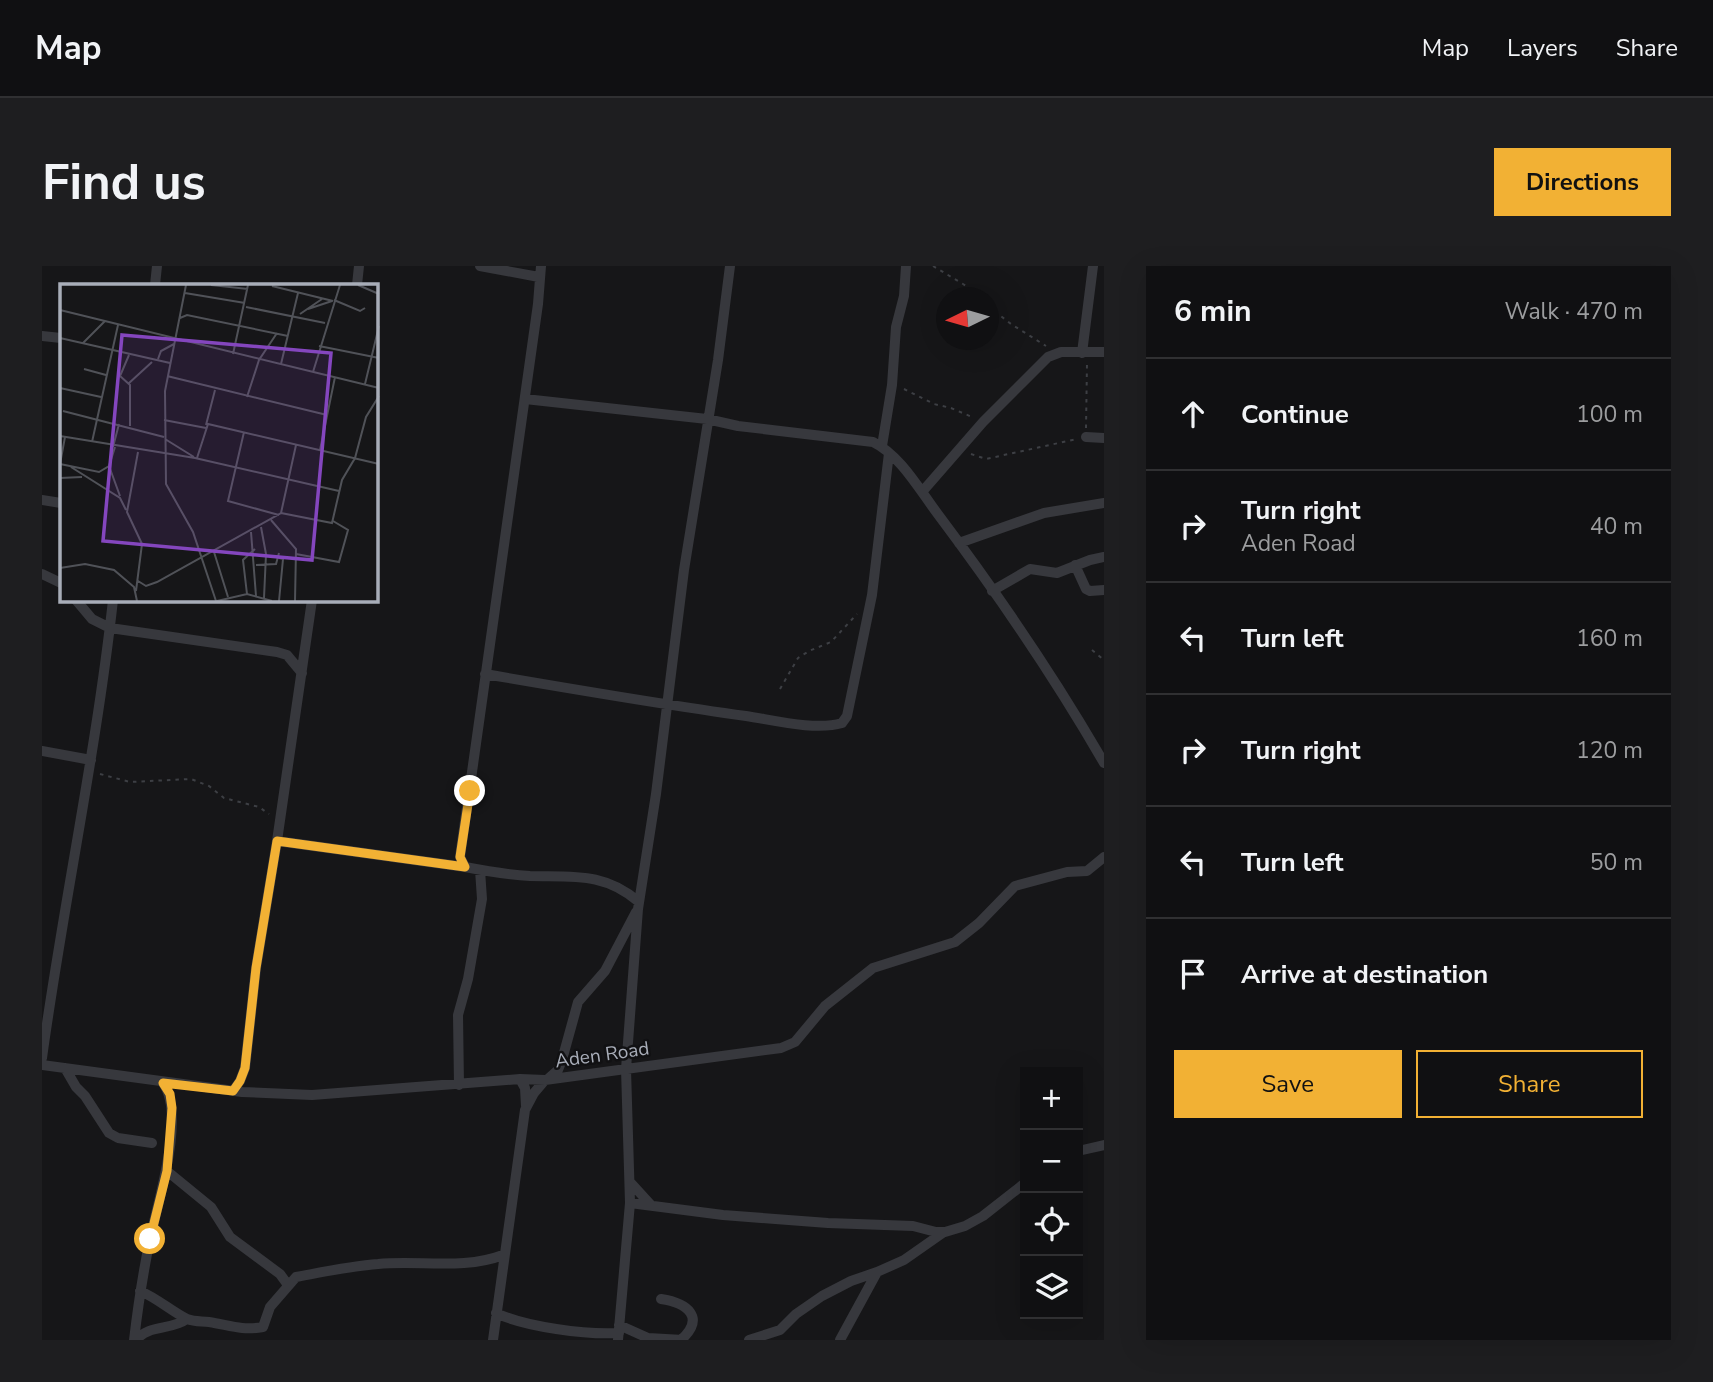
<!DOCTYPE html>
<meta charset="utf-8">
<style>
:root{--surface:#101012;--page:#1e1e20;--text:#f1f3f6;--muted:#9c9d9f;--line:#303032;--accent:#f2b134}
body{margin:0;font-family:"Nunito Sans",sans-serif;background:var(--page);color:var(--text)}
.controls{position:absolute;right:21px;bottom:21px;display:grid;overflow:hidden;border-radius:0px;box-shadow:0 7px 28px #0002}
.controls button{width:63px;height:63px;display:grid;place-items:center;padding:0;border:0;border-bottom:2px solid var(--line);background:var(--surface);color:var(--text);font:35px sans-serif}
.compass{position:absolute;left:894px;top:21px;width:63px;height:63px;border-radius:50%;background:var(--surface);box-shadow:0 7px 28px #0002;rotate:265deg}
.stop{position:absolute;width:21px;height:21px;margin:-16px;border:5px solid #f2b134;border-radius:50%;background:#fff}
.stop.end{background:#f2b134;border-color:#fff;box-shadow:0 2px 7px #0008}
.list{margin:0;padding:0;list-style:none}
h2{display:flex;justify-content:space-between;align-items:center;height:91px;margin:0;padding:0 28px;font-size:30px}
h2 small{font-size:23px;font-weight:400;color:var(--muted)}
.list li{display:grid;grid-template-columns:46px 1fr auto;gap:21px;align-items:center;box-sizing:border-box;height:112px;padding:0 28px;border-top:2px solid var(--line)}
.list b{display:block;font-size:26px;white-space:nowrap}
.list p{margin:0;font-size:23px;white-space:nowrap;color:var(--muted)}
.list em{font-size:23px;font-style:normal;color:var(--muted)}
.actions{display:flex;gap:14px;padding:21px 28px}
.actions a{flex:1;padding:16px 0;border:2px solid var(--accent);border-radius:0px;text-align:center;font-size:24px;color:var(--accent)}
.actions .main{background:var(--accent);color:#111}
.icon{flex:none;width:38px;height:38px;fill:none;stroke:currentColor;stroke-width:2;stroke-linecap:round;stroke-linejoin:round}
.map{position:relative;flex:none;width:1062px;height:1074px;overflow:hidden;border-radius:0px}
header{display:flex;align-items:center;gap:42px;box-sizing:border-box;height:98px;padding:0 35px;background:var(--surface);border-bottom:2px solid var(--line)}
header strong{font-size:33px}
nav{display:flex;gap:38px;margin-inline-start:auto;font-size:24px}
.intro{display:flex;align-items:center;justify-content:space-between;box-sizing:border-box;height:168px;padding:0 42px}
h1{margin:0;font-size:49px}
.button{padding:18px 32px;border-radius:0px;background:var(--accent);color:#111;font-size:24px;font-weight:700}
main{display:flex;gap:42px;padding:0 42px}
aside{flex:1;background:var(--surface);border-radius:0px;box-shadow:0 7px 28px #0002}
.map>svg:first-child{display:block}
</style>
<header>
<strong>Map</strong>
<nav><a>Map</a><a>Layers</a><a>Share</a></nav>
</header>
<div class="intro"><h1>Find us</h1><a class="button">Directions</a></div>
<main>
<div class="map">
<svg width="1062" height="1074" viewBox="0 0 1062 1074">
<rect width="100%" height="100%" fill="#161618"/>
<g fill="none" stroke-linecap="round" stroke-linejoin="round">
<!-- path -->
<path stroke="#3d3f44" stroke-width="2" stroke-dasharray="3.5 5" stroke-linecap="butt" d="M 891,0 L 926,21 L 937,32
M 946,40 L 969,58 L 1004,80
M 862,123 L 892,138 L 909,142 L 930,151
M 1044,162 L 1045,97
M 929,188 L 944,193 L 1035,173
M 1050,384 L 1062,394
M 738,423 L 756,392 L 767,385 L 789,376 L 815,348
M 58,508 L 88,516 L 149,513 L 167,520 L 182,532 L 217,541 L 227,548"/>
<!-- street -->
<path stroke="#37383d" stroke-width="10" d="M 438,0 L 497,11
M 499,0 L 496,38 L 418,591 L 423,601 C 444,605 467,609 488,610 C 531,611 563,606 597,636
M 113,19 L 115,0
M 315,19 L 317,0
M 0,70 L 19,72
M 1040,87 L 1051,0
M 483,133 L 665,153 L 696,160 L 831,176 C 858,189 877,223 895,247 C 955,327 1012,410 1062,497
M 1044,171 L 1062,172
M 840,180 L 850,119 L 854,61 L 862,30 L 864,0
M 880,226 L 941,156 L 1006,91 L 1019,86 L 1062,86
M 0,234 L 19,237
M 917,277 L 1002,247 L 1062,237
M 1033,299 L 1044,323 L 1048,325 L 1062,324
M 0,308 L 19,317
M 950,325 L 988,303 L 1015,307 L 1048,294 L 1062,291
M 34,334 L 50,353 L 68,362 L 235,386 L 245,389 L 260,407
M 443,408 C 530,423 617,438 704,450 C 731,454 774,465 800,457 L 805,450 L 830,329 L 847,187
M 0,485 L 49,494
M 235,575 L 423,601
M 0,792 C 21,639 54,488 71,334
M 0,799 L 200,826 L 270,829 L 478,813 L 503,814 L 739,782 L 753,776 L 783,740 L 831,702 L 913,676 L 937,657 L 973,620 L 1025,606 L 1045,605 L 1062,591
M 23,802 L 34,821 L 43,830 L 67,867 L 76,872 L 110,877
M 478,813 L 483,822 L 484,840
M 506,813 L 516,804 L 520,794 L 536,736 L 563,705 L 594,646
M 417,819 L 416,749 L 426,713 L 440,633 L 438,604
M 191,825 L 198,815 L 203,802 L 214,702 L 235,575 L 270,334
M 1036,885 L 1062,879
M 125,905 L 169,941 L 188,971 L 238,1008 L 246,1019
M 588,916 L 609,939
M 588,937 L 681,949 L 786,957 L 871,960 L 894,966 L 903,966 L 923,960 L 941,950 L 983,917
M 98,1025 C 115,1032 129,1045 145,1053 C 153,1056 159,1055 167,1056 C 187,1059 199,1065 221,1061 L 228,1041 L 254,1011 C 281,1006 309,1000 336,998 C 377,994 422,1004 461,989
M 619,1033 C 645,1037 664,1051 639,1074
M 454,1047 C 483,1061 545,1069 577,1067
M 577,1059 L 606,1072 L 641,1074
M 92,1074 C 96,1040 101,1007 108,973 C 116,935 144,849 121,817
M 94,1074 C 108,1058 128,1065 145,1053
M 451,1074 L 483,844 L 492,827 L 503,814
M 576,1074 L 588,937 L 584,803 L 596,643 L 614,528 L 642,304 L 676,94 L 688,0
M 707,1074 L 738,1064 L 754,1048 L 780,1030 L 809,1015 L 835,1006
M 798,1074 L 835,1006 L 862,994 L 902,966"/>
</g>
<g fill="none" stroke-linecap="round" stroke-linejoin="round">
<!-- route -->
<path stroke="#f2b134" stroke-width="9" d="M 108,973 L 125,905 L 130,842 L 128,828 L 121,817 L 191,825 L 198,815 L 203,802 L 214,702 L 235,575 L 423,601 L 418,591 L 428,525"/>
</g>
<g text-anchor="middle" stroke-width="5" stroke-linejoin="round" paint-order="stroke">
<!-- street labels -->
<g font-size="19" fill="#a8adb8" stroke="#111113">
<text transform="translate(560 788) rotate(-8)" y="7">Aden Road</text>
</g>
</g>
<!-- overview -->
<g transform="translate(18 18)">
<rect width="318" height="318" fill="#161618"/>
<path fill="none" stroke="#505258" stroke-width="2" d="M 126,1 L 105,107 L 106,200 L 133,248 L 156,317M 151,1 L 188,5M 298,1 L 319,10M 212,2 L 273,17M 125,9 L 185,19M 274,16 L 300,27 L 305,24M 186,23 L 265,39M 248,25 L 272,17M 0,26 L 319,104M 240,30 L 262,15M 120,34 L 127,31 L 228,52M 0,54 L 110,79M 23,59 L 45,37M 259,62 L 319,74M 173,70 L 188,1M 69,71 L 60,92 L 70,101 L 70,142M 98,75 L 101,67 L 114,60M 221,80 L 238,9M 24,85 L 46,91M 253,88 L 280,1M 107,92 L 267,131M 68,100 L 92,78M 305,100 L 319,42M 0,104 L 41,113M 187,113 L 199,76 L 217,49M 3,127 L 104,153M 104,136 L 146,144M 146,141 L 155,106M 184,148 L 168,217 L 219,231M 0,152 L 135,174 L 279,207M 105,155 L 134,173M 32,158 L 58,41M 53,163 L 59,140M 260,166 L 275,93M 137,174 L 148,140 L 319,180M 0,180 L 39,188 L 49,182 L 55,163M 0,180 L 5,153M 49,182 L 60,212M 11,183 L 60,214 L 66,226M 0,194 L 22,193M 221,229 L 272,239 L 282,196 L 295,174 L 306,133 L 319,112M 211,236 L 236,265 L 235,317M 201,243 L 206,270 L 204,314M 191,248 L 196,312M 154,268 L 168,313M 236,270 L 279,278 L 288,246 L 273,237M 219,274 L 223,275 L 219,317M 196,281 L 216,280 L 219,269M 0,284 L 25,280 L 54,286 L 74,303 L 77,317M 78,297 L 86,302 L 97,298 L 221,229 L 236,161M 76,307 L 82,260 L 67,228 L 78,168M 187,310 L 183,276 L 195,265M 157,317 L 187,310 L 212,317"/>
<path fill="#8446be" fill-opacity="0.15" stroke="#8446be" stroke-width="3.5" d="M 62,51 L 271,69 L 252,276 L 43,257 Z"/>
<rect width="318" height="318" fill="none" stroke="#a8adb8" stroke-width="3.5"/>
</g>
</svg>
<div class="controls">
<button>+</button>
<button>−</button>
<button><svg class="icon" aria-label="locate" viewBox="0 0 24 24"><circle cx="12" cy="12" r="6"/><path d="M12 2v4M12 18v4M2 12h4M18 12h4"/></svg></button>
<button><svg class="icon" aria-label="layers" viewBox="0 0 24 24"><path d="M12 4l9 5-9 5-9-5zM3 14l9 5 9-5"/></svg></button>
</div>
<svg class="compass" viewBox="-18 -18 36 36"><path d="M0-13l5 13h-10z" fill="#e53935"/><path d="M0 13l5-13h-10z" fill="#9c9d9f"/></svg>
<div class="stop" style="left:108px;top:973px"></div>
<div class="stop end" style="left:428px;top:525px"></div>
</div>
<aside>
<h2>6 min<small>Walk · 470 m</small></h2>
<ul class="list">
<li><svg class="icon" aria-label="ahead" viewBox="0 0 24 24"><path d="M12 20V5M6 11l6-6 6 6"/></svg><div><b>Continue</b></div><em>100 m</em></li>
<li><svg class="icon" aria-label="right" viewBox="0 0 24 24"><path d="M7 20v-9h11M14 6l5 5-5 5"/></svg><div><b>Turn right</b><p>Aden Road</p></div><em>40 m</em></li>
<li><svg class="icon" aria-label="left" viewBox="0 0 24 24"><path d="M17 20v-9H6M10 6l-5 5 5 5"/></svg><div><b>Turn left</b></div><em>160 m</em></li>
<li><svg class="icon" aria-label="right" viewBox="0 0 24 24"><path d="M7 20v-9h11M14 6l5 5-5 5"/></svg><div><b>Turn right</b></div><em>120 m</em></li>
<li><svg class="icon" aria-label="left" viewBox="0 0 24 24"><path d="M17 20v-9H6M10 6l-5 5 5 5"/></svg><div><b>Turn left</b></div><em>50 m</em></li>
<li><svg class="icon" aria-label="arrive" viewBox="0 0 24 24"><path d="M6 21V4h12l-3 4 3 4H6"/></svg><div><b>Arrive at destination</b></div></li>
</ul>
<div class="actions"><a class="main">Save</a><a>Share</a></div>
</aside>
</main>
